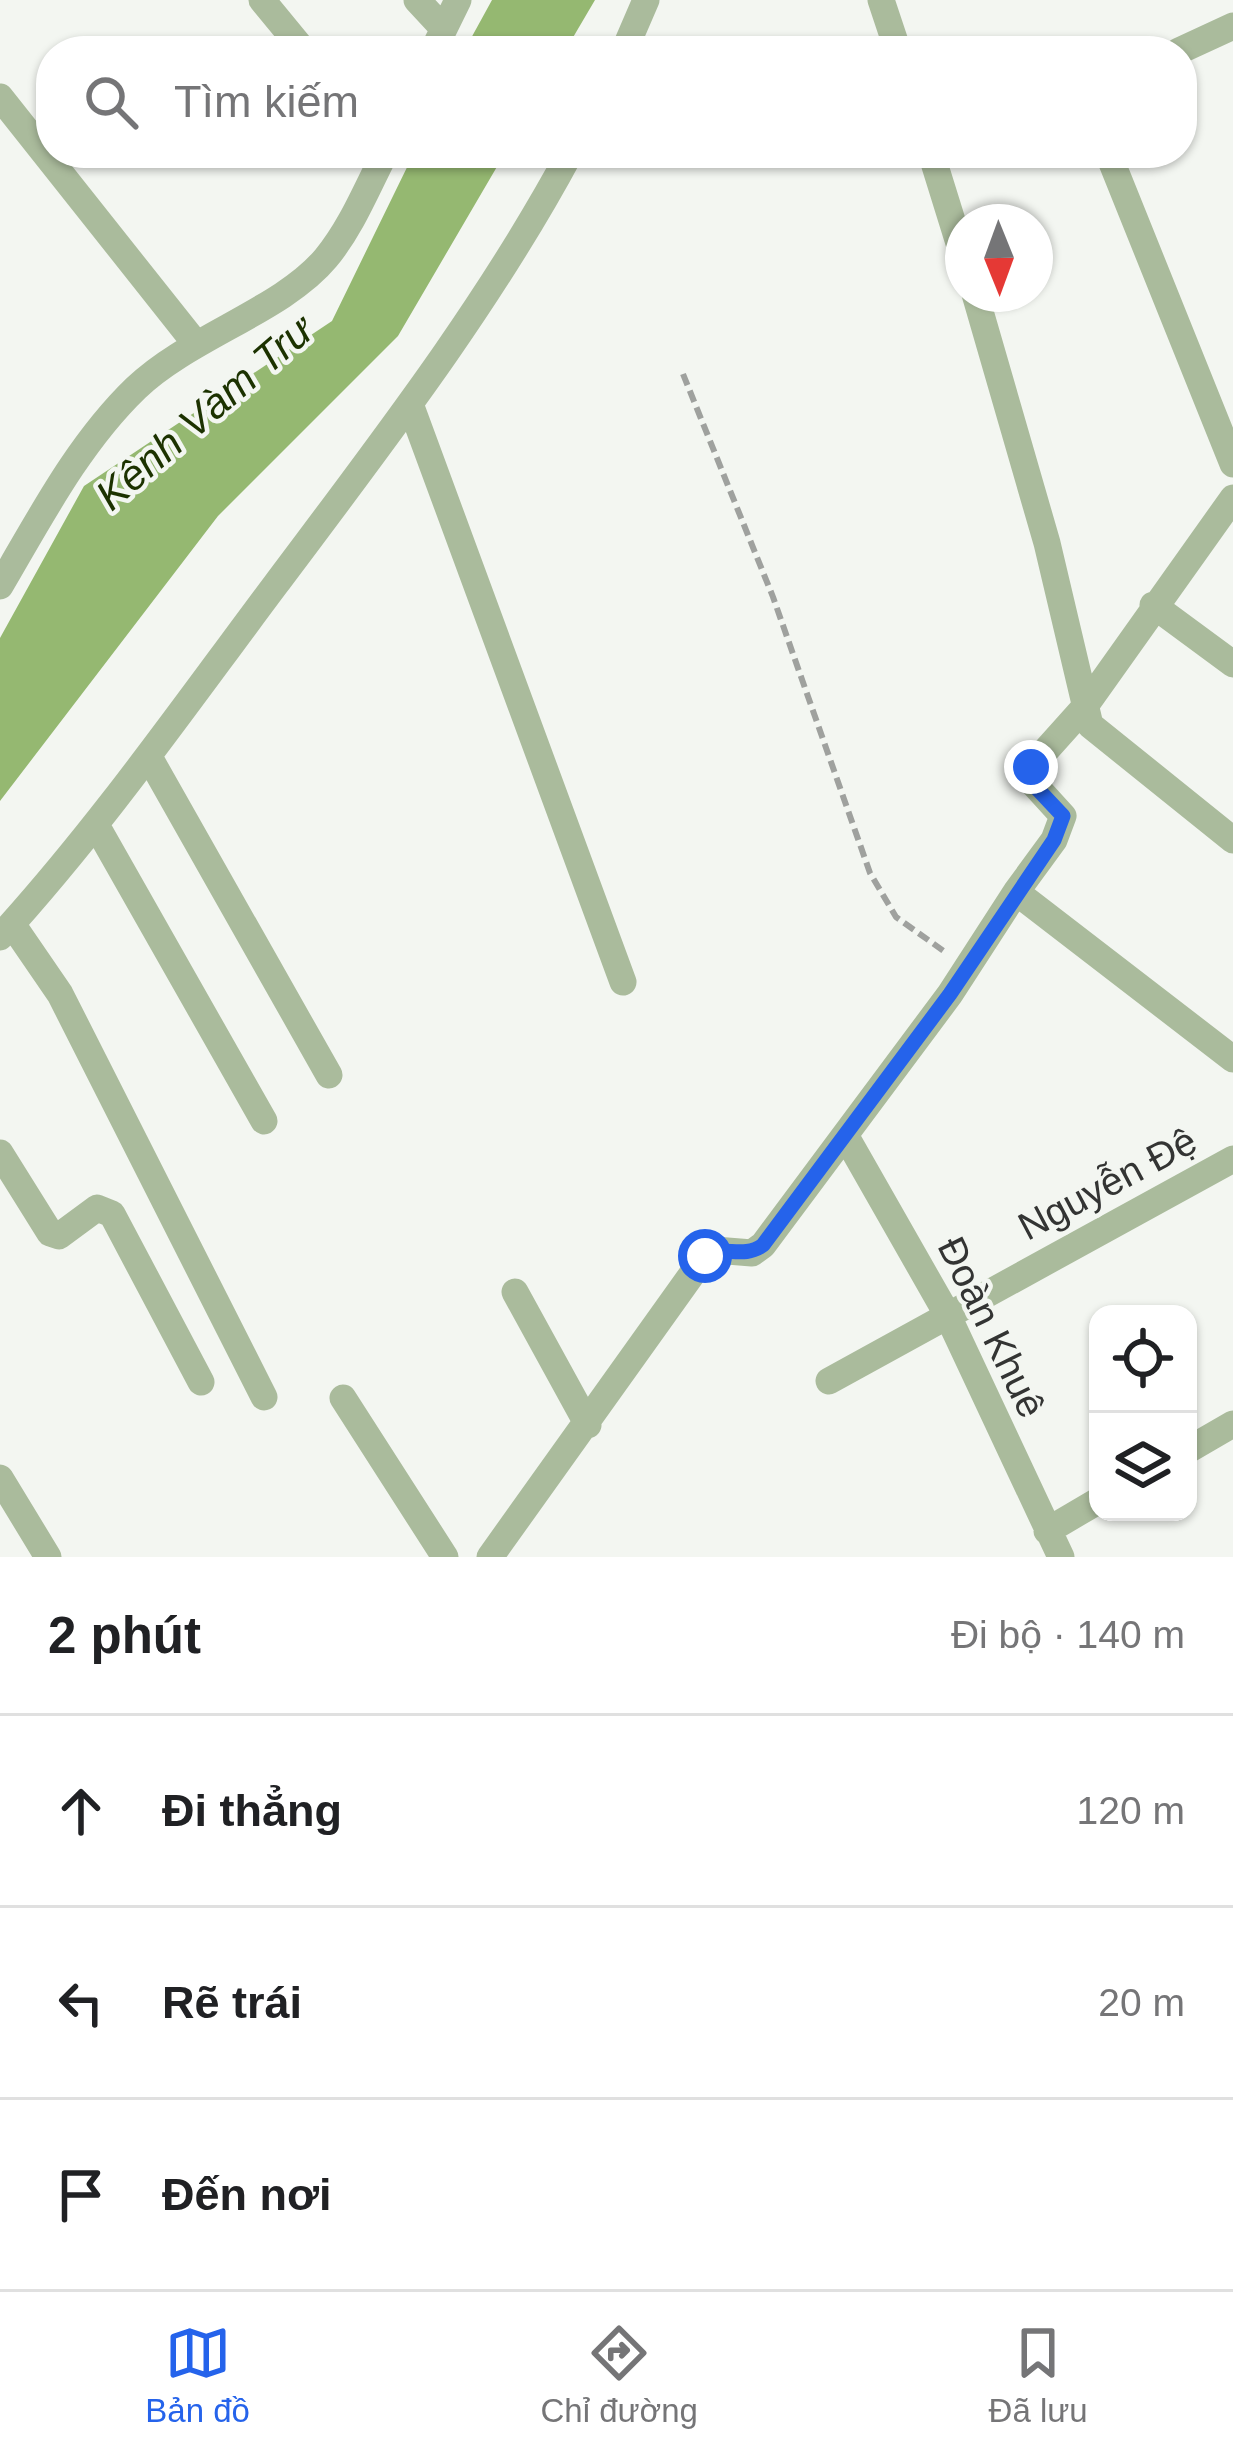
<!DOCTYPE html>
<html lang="vi">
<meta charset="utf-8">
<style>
:root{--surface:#fff;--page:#f2f2f2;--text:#202124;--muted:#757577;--line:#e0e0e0;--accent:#2563eb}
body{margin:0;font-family:Helvetica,sans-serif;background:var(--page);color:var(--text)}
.controls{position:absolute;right:36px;bottom:36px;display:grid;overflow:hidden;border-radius:24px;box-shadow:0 3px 9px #0004}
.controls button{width:108px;height:108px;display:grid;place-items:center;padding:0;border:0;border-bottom:3px solid var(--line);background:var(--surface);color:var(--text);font:60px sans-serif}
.compass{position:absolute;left:945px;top:204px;width:108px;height:108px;border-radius:50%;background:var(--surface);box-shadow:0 3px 9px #0004;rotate:179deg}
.stop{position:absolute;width:36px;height:36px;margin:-27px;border:9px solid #2563eb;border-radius:50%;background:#fff}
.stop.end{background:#2563eb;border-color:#fff;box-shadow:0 3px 12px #0008}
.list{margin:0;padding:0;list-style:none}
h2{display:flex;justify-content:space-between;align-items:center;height:156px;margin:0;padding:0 48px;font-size:51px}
h2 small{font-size:39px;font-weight:400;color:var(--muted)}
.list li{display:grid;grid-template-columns:78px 1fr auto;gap:36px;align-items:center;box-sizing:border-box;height:192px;padding:0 48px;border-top:3px solid var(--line)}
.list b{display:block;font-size:45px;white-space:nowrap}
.list em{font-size:39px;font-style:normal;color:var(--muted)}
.icon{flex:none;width:66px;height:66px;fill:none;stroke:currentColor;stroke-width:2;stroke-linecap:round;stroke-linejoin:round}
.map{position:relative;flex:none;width:1233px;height:1557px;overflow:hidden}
.search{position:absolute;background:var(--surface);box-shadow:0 3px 9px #0004;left:36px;right:36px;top:36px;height:132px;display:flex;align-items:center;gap:30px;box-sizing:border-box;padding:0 42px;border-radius:48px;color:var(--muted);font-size:45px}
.sheet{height:732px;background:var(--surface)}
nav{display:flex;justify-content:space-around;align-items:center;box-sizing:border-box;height:168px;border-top:3px solid var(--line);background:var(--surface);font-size:33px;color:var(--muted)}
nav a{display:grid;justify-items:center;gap:6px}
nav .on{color:var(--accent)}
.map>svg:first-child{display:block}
</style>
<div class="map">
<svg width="1233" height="1557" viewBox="0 0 1233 1557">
<rect width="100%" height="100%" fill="#f3f6f1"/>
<!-- water -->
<path fill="#95b871" d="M 492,0 L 595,0 L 565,51 L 464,51 Z
M 414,153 L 505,153 L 398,336 L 218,516 L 0,801 L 0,638 L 84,486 L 332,321 Z"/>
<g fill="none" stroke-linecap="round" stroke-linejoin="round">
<!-- path -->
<path stroke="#9fa19e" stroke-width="6" stroke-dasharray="12 6" stroke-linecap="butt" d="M 683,374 L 773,597 L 870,873 L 896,917 L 945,952"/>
<!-- minor -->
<path stroke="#aabb9c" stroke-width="27" d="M 262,0 L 304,51
M 417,0 L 443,28
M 881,0 L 898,51
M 433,51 L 458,0
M 624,51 L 646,0
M 1179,51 L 1233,26
M 0,97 L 196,344
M 931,153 L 963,256
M 1108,153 L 1233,464
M 975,294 L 1047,543 L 1090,725 L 1233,840
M 410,404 L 623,982
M 0,586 C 40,518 78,444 136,388 C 189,337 283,310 326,258 C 351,228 367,188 385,153
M 1153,605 L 1233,664
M 149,757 L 329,1075
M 96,825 L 264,1121
M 1016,892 L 1054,840 L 1063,816 L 1032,782 L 1031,767 L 1083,709 L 1233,498
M 12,924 L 60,994 L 264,1397
M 0,937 C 101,826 186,704 276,584 C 380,445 488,306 570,153
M 845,1135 L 947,1314 L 1061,1557
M 0,1153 L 50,1233 L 59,1236 L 97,1208 L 112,1214 L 201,1382
M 515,1292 L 588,1425
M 829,1381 L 1233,1159
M 343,1398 L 445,1557
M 1188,1450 L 1233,1424
M 0,1478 L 48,1557
M 1047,1531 L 1098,1501
M 490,1557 L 705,1256 L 715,1250 L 752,1253 L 763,1245 L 950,994 L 1016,892 L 1233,1059"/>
</g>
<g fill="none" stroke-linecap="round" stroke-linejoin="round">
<!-- route -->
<path stroke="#2563eb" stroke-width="15" d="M 705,1256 C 723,1244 742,1260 763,1245 L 950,994 L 1054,840 L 1063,816 L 1031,782 L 1031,767"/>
</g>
<g text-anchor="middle" stroke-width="9" stroke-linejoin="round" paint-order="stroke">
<!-- street labels -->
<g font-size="39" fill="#333433" stroke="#f3f6f1">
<text transform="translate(1107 1183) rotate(-28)" y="14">Nguyễn Đệ</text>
<text transform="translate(992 1327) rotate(64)" y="14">Đoàn Khuê</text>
</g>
<!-- water labels -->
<g font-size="42" font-style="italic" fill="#1c3200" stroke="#f3f6f1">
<text transform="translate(204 412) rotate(-41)" y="15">Kênh Vàm Trư</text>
</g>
</g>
</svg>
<div class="controls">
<button><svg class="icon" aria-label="locate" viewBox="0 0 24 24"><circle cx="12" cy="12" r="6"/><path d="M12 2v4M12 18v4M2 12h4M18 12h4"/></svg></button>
<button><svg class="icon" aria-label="layers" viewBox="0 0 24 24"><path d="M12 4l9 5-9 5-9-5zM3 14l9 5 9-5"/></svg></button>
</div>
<svg class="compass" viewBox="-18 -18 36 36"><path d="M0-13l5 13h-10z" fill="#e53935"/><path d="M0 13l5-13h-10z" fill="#757577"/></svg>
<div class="stop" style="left:705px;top:1256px"></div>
<div class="stop end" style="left:1031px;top:767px"></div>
<div class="search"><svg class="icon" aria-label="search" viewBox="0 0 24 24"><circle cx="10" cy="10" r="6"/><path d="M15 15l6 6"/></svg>Tìm kiếm</div>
</div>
<section class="sheet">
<h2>2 phút<small>Đi bộ · 140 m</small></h2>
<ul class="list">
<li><svg class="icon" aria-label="ahead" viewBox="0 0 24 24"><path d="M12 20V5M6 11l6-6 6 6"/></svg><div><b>Đi thẳng</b></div><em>120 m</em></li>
<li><svg class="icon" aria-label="left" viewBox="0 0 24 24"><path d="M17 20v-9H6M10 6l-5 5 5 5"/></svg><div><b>Rẽ trái</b></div><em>20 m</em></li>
<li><svg class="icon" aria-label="arrive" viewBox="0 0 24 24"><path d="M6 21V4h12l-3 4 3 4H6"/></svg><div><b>Đến nơi</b></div></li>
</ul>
</section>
<nav>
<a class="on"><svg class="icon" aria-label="map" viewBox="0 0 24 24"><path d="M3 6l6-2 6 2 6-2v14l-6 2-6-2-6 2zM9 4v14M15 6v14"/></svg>Bản đồ</a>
<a><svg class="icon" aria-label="directions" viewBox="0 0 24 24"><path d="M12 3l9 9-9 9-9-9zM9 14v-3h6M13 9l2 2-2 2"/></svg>Chỉ đường</a>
<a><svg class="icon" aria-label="saved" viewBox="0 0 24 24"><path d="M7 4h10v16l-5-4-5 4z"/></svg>Đã lưu</a>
</nav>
